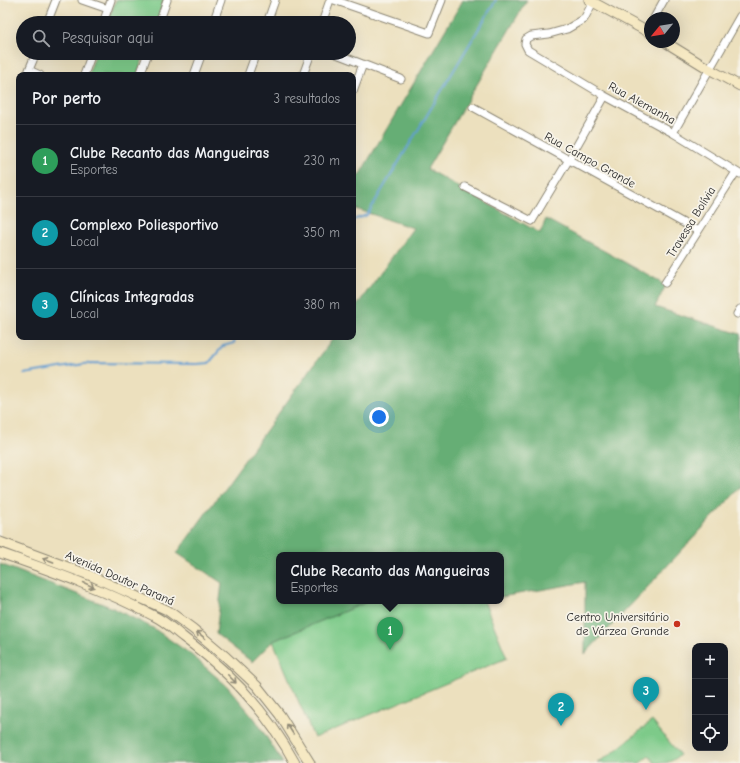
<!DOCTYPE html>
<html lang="pt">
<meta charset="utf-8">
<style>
:root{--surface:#171b24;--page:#20242c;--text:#f1f3f6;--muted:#9ea1a6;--line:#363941;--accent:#db2777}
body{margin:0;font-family:"Comic Neue",sans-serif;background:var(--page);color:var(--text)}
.controls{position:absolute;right:12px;bottom:12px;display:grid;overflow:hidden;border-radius:8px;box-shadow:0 4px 16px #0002}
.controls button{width:36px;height:36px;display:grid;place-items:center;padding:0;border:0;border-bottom:1px solid var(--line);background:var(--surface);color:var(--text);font:20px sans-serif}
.compass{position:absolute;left:644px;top:12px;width:36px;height:36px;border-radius:50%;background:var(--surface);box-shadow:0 4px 16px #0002;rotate:240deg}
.you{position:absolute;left:379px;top:417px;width:14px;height:14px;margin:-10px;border:3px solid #fff;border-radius:50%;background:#1a73e8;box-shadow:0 0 0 6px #1a73e833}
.badge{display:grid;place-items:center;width:26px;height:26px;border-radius:50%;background:var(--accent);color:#fff;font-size:13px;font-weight:700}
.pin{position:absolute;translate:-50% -33px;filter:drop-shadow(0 1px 2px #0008)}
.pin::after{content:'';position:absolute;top:21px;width:14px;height:12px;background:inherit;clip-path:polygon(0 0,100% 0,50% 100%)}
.popup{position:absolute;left:276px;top:552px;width:228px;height:52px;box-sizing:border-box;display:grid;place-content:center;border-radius:8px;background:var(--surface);filter:drop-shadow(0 1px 3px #0005);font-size:13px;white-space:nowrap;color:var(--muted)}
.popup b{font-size:15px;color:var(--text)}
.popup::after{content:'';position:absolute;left:50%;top:100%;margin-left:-8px;border:8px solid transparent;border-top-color:var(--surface)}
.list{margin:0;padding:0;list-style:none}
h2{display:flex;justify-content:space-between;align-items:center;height:52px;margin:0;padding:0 16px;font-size:17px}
h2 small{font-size:13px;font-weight:400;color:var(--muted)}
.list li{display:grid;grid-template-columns:26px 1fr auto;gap:12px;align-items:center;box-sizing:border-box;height:72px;padding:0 16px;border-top:1px solid var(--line)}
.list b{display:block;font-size:15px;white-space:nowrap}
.list p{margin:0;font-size:13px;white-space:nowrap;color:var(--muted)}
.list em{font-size:13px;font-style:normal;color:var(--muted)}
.icon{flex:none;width:22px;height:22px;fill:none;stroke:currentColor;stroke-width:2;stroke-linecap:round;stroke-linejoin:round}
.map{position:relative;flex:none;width:740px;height:763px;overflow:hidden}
.search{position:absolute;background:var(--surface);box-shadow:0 4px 16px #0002;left:16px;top:16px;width:340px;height:44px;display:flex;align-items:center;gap:10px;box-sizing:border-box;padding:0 14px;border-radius:22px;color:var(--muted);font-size:15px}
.panel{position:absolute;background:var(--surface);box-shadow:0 4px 16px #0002;left:16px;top:72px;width:340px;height:268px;border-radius:8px}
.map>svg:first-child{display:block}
</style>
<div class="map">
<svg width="740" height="763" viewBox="0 0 740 763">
<rect width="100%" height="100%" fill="#f7f3e8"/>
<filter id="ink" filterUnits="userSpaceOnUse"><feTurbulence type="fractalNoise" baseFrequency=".025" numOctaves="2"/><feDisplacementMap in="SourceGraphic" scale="8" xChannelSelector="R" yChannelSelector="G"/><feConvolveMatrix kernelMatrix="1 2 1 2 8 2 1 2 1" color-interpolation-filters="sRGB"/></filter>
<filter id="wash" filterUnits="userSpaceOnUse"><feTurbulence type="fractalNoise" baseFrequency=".012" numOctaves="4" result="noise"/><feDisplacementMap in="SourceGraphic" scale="16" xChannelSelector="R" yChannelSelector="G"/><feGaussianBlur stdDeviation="0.9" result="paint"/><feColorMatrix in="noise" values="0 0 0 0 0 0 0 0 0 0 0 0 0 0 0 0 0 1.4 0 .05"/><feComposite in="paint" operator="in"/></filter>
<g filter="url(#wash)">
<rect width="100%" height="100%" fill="#ece0be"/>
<!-- green -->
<path fill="#7dca89" stroke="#547a5a" d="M 116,0 L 165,0 L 156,23 L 107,23 Z
M 96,53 L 145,53 L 137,75 L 88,75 Z
M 369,601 L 484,601 L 507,658 L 314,738 L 273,641 Z
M 652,721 L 680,755 C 670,763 667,763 655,763 L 649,756 L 640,763 L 597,763 L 611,754 Z"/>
<!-- forest -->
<path fill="#66ae75" stroke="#486c50" d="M 463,0 L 527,0 L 427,169 L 540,233 L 546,219 L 666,285 L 655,307 L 740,334 L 740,488 L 585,654 L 585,582 L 501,597 L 501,555 L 279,555 L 279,601 L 369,601 L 273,641 L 252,662 L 216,634 L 222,583 L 177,553 L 334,337 L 353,337 L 353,311 L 413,228 L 353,208 L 353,180 L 360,174 Z
M 0,564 L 113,608 L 153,628 L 189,653 L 227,686 L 255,719 L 283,763 L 0,763 Z"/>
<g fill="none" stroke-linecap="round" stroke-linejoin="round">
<!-- stream -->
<path stroke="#619ed2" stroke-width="2" d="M 353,220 L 367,215 L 496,0
M 24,374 L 90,363 L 197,364 L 209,363 L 223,346 L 234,343 L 235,337"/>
</g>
</g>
<g filter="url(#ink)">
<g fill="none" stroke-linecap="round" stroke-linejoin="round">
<!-- street casing -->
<g stroke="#8c8674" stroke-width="9">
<path id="street" d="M 82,0 L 108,9
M 334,0 L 429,33 L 442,0
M 593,2 L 584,19 L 567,29 L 549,34 L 531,36 L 526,39 L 525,44 L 528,50 L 605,96 L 673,133 L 740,174
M 654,18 L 664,0
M 47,23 L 56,0
M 103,23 L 111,0
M 159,23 L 167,0
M 213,23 L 221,0
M 267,23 L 275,0
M 322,23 L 330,0
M 36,53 L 29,70 L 40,75
M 334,53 L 401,79
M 84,75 L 92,53
M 140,75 L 148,53
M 194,75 L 202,53
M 248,75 L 256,53
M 303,75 L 311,53
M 353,91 L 363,64
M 473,107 L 698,231
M 673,133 L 740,16
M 465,187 L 532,221 L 568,161 L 605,96
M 665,283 L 736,172
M 737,314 L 740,309"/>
</g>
<!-- secondary casing -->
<g stroke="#8c8674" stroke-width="11">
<path id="secondary" d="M 589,0 L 650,33
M 665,42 L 709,69 L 740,86
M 0,542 L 89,575 L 167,610 L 193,629 L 226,657 L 257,686 L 280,715 L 310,763
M 0,553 C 52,571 105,590 154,616 C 165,621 174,630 183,637 C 229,671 268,713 295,763"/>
</g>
<!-- street -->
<use href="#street" stroke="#fff" stroke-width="7"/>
<!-- secondary -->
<use href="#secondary" stroke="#f6e9c3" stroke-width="9"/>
</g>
<!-- one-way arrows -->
<defs><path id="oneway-shaft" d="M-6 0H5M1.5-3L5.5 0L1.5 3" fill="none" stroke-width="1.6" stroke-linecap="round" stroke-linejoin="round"/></defs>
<g stroke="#908a77">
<use href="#oneway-shaft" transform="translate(48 560) rotate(-160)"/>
<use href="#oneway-shaft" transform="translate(89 585) rotate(25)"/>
<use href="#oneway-shaft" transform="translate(201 635) rotate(-140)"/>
<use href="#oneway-shaft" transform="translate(232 679) rotate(45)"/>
<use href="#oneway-shaft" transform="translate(290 729) rotate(-123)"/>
</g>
</g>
<!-- markers -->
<circle fill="#c8321e" stroke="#f7f3e8" stroke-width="1.5" cx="677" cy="624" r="4"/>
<g text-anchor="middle" stroke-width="3.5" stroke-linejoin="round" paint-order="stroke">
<!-- street labels -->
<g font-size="12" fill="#2b2b2b" stroke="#f7f3e8">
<text transform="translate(642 103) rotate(29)" y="4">Rua Alemanha</text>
<text transform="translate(590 160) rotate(29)" y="4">Rua Campo Grande</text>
<text transform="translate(691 222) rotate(-58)" y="4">Travessa Bolívia</text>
<text transform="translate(120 578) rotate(24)" y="4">Avenida Doutor Paraná</text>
</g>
<!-- poi labels -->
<g font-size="12" fill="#2b2b2b" stroke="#f7f3e8" text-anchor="end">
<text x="669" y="621">Centro Universitário<tspan x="669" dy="14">de Várzea Grande</tspan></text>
</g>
</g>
</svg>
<div class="controls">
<button>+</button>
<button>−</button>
<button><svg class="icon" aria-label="locate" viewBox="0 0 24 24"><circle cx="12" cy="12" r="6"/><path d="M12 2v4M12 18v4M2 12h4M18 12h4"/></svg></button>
</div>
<svg class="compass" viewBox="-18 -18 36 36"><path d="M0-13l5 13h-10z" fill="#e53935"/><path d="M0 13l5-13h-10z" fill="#9ea1a6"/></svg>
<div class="you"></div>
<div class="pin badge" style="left:390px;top:650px;background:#2e9e5b">1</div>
<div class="popup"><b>Clube Recanto das Mangueiras</b>Esportes</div>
<div class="pin badge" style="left:561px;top:726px;background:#0f9aa8">2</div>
<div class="pin badge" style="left:646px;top:710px;background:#0f9aa8">3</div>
<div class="search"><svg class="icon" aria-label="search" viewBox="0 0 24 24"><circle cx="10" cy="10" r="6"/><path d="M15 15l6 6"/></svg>Pesquisar aqui</div>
<section class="panel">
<h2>Por perto<small>3 resultados</small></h2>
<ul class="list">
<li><span class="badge" style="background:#2e9e5b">1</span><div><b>Clube Recanto das Mangueiras</b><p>Esportes</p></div><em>230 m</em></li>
<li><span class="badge" style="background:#0f9aa8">2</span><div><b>Complexo Poliesportivo</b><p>Local</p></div><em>350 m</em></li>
<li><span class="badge" style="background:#0f9aa8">3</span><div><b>Clínicas Integradas</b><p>Local</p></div><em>380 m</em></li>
</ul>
</section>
</div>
